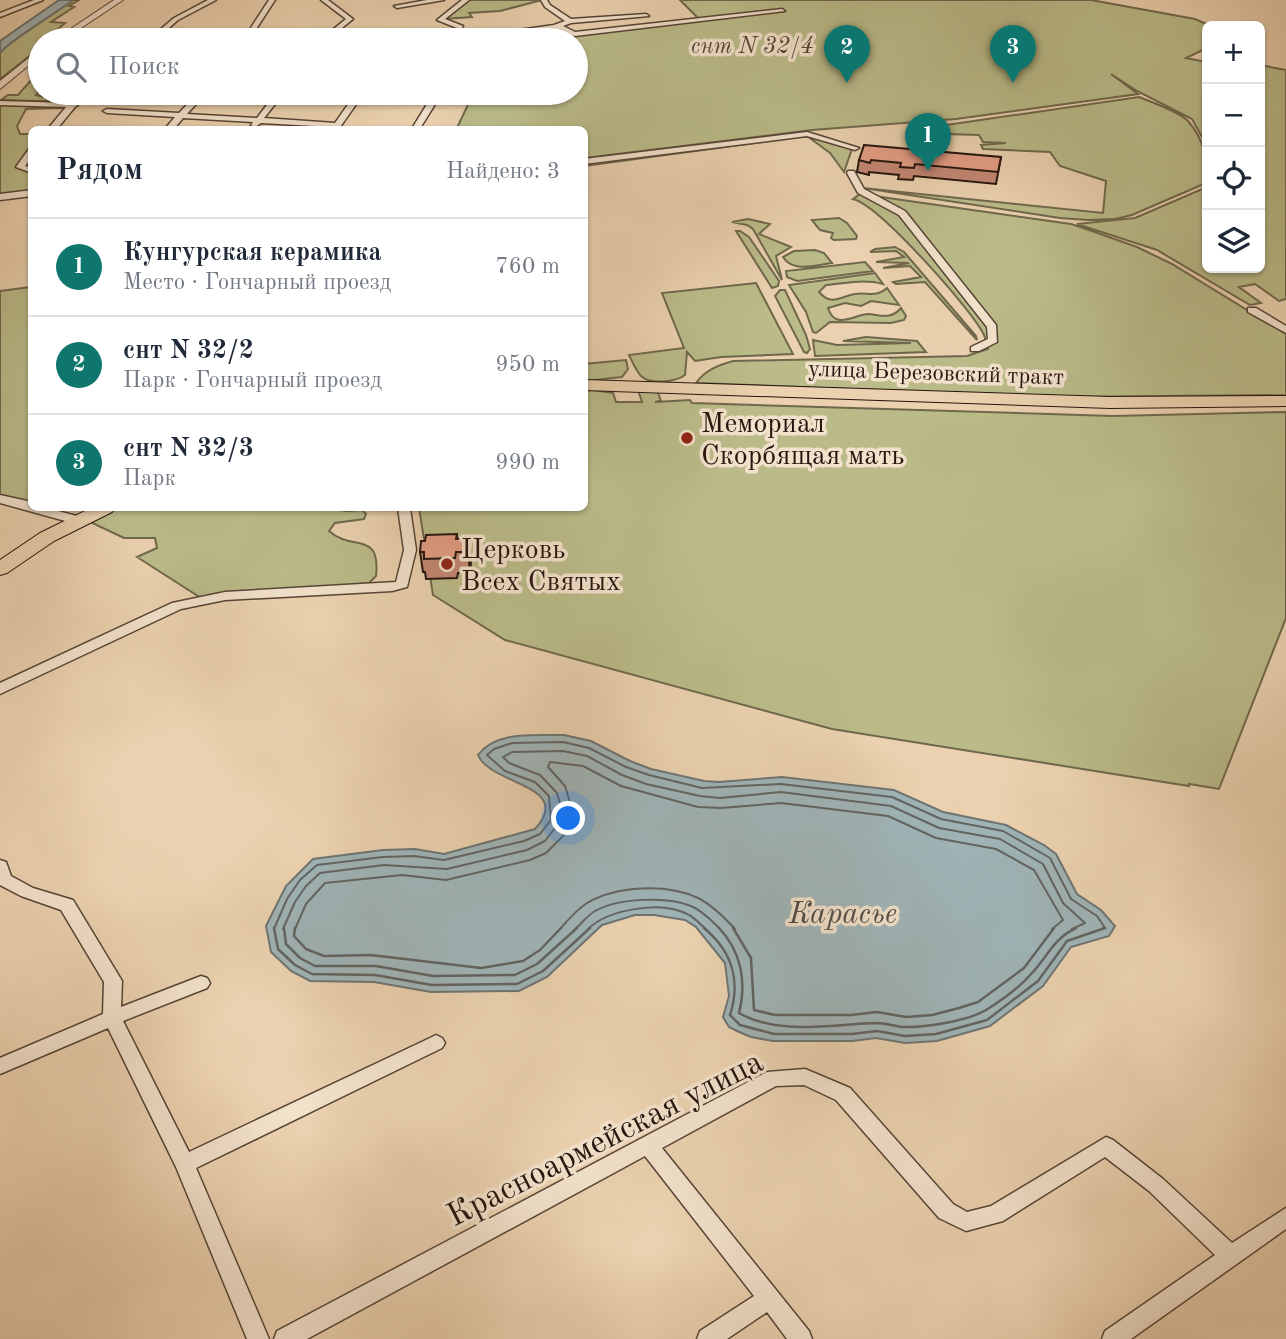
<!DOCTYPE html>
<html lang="ru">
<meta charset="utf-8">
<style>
:root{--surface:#fff;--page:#f6f6f7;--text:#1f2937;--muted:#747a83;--line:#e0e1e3;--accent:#0f766e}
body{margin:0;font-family:"Old Standard TT",serif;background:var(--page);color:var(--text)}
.controls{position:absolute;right:21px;top:21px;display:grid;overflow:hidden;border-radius:10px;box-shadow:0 2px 5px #0004}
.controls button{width:63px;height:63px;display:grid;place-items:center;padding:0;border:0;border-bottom:2px solid var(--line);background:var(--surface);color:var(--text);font:35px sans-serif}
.you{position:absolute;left:569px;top:819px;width:24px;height:24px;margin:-18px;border:5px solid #fff;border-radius:50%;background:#1a73e8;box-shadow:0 0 0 10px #1a73e833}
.badge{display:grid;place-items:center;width:46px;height:46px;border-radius:50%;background:var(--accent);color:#fff;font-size:23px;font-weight:700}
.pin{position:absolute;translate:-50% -58px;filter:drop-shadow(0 2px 4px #0008)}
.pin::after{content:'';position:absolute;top:37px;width:24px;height:21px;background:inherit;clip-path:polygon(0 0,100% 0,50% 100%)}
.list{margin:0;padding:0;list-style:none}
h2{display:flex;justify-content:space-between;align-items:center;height:91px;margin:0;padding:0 28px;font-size:30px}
h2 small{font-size:23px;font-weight:400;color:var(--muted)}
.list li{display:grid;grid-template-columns:46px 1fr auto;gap:21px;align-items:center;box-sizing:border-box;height:98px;padding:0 28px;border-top:2px solid var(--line)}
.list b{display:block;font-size:26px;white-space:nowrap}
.list p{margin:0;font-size:23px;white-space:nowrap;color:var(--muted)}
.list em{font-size:23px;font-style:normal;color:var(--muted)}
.icon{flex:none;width:38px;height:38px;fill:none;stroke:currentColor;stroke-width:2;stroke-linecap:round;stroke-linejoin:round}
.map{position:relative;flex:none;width:1286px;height:1339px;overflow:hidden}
.search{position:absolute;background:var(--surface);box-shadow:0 2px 5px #0004;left:28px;top:28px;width:560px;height:77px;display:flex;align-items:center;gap:18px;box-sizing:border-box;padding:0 24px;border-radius:38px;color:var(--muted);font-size:26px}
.panel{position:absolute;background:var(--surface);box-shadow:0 2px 5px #0004;left:28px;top:126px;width:560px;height:385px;border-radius:10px}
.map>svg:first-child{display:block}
</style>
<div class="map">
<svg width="1286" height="1339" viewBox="0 0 1286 1339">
<rect width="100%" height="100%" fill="#ebd1af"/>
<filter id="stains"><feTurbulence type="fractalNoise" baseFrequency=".00286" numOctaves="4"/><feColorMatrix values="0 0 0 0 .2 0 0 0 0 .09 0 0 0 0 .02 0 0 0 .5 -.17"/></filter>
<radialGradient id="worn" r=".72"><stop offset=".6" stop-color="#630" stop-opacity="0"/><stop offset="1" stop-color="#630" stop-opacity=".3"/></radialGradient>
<!-- green -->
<path fill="#babb89" stroke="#6f684c" stroke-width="2" d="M 73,0 L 79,0 L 69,6 L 74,7 L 51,22 L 65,23 L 56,31 L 65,32 L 52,40 L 40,40 L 40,48 L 0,79 L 0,50 Z
M 468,0 L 542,0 L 500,11 L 469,13 L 472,17 L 442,19 Z
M 680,0 L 1091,0 L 1195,19 L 1211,26 L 1207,26 L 1207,48 L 1186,58 L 1207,62 L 1207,146 L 1192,119 L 1137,91 L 1111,74 L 1138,94 L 956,119 L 812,130 L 585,158 L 584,130 L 456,130 L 473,94 L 576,93 L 576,40 L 540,40 L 565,34 L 699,19 Z
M 1260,65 L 1286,70 L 1286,299 L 1279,301 L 1255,284 L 1239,287 L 1261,303 L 1250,305 L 1157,250 L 1077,224 L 1135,218 L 1207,187 L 1207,268 L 1260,268 Z
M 40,70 L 40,90 L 36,95 L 72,102 L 1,100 L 8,95 L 18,95 Z
M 1139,97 C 1151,102 1180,112 1188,121 C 1203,138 1210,162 1206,183 L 1132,215 L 1115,219 L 1088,220 L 1060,218 L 863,188 L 1103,213 L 1106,181 L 1060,166 L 1050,152 L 983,149 L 981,145 L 1006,143 L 983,142 L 979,135 L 911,133 L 919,129 Z
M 0,105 L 64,108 L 26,109 L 17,126 L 20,134 L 31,134 L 31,147 L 18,166 L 31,174 L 31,192 L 0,195 Z
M 807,135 L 852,149 L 844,172 L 830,153 L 807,136 L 585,166 L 584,163 Z
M 860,194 L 1071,224 L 1092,231 L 1137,247 L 1172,264 L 1286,334 L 1286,395 L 1060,397 L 696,383 C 705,370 719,365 733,361 L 967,356 L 988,349 C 986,344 986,338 983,333 C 970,308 879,205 853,199 Z
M 839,218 L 847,223 L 857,236 L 856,239 L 834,240 L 831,238 L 833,233 L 820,230 L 812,220 Z
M 748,219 L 770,224 L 759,234 L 791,247 L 776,256 L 782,280 L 753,229 L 747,225 L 732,222 Z
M 736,231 L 740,231 L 749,237 L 779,281 L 778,286 L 772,288 Z
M 895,247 L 904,252 L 976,336 L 977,340 L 925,282 L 896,284 L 893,282 L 921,277 L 910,266 L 883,268 L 909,263 L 876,262 L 904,257 L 896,251 L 870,252 L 875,249 Z
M 815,250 L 824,253 L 832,263 C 816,265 793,273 783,257 L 794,251 Z
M 865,262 L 873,271 L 797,281 L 787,277 L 786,271 Z
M 875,273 L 883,284 C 865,279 844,283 826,285 L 819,292 C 832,307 841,296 855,294 C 867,292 876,298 887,288 L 899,305 L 871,301 L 861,306 L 845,303 L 828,308 C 835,331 856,314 868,314 C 881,315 891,320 901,308 L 906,316 L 904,320 L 891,323 L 830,322 L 816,333 L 813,332 L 806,312 L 789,285 Z
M 756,283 L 793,354 L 721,357 L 695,361 L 687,352 L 685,375 C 676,382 650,385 641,376 C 636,371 632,361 629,355 L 684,348 L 662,293 Z
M 31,287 L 31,502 L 0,495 L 0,291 Z
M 780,290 L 785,290 L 806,335 L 810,349 L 807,353 L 804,352 L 775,296 Z
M 866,337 L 917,341 L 926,352 L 815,356 L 813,340 L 837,345 L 911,343 L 843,341 Z
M 626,360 L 628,369 L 622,377 L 585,381 L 584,364 Z
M 593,390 L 613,393 L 616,402 L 642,402 L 638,390 L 657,390 L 661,401 L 655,402 L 690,400 L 692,403 L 1113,416 L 1286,412 L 1286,618 L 1219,789 L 1189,784 L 1189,786 L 832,729 L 505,640 L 433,595 L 419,508 L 584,508 L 585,391 Z
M 113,508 L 330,508 L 346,511 L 362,510 L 366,514 L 364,519 L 335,523 L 329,531 C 352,552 381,530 376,576 L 369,583 L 201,598 L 137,557 L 157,548 L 155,538 L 124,538 L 88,521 Z"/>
<!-- water -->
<path fill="#9fb4b7" stroke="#6e7473" stroke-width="2" d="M 59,0 L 73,0 C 61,10 1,46 0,54 L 0,41 Z
M 564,735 L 591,741 L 630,761 L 651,769 L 704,781 L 719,782 L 782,777 L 894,790 L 943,812 L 1006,825 L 1044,845 L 1056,854 L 1077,894 L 1101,910 L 1115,926 L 1109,936 L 1071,947 L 1043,986 L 990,1026 L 937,1041 L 905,1043 L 876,1038 L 852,1041 L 773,1041 L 751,1037 L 737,1031 L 729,1027 L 723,1017 L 729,996 L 725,963 L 696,927 L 685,920 L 654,915 L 635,915 L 602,925 L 547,977 L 519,991 L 431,992 L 374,982 L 310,981 L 291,971 L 271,952 L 266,926 L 286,886 L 313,859 L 383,850 L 415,849 L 444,854 L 535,829 C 575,785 490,785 478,755 C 497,730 535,736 564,735 Z"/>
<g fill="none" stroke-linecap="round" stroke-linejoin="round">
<!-- shore-far1 -->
<path stroke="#626462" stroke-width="2" d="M 274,929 L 287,899 L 300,880 L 317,865 L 383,857 L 414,856 L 444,860 L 524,841 L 540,834 L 551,820 L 549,796 L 535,782 L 505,771 L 487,755 L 494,749 L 512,743 L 563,742 L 589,748 L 626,767 L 649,775 L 702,788 L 781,784 L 892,797 L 941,819 L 1003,831 L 1050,858 L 1071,899 L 1097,916 L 1105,928 L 1101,929
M 283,929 L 295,902 L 306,886 L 320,873 L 384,865 L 447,869 L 527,850 L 545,841 L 559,823 L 561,807 L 557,793 L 540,775 L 509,763 L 503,757 L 512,752 L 563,751 L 587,756 L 622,775 L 646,784 L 700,796 L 720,798 L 781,792 L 891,806 L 939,828 L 1000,839 L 1043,864 L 1063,903 L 1085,923 L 1072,929
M 295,929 L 306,904 L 325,883 L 402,875 L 446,880 L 530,860 L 546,853 L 567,832 L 572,809 L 565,786 L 548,767 L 550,762 L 583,766 L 621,786 L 698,807 L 721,808 L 781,803 L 888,816 L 936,838 L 996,849 L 1034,870 L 1063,920 L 1052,929
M 560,929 C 568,920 576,910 587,903 C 616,886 666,883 698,898 C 712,905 724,917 735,929
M 575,929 C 581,924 588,915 595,911 C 618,898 667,896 691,906 C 703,911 712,921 720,929
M 588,929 C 609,909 662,900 689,915 C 695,918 701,925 706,929"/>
<!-- shore -->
<path stroke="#626462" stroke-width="2.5" d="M 274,928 L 278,949 L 295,965 L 312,974 L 375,975 L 432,985 L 517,984 L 543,971 L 590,928
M 284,928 L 286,944 L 300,958 L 315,966 L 376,966 L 433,976 L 515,975 L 537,964 L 577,928
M 295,928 L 294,936 L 306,949 L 324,956 L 371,955 L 481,968 L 523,961 L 540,950 L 561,928
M 704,928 C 732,951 741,981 730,1015 L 740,1025 L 774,1034 L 852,1034 L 877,1031 L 905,1036 L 936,1034 L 987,1020 L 1038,981 L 1067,941 L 1105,928
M 719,928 C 741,951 747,982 739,1013 C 779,1036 832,1024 876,1023 C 885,1023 894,1026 902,1027 C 923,1028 968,1021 986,1010 C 1002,1000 1020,987 1032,973 C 1048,956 1053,939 1076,928
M 733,928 L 751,958 L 754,1010 L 775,1015 L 851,1015 L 877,1012 L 906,1017 L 932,1015 L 959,1008 L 978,1002 L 1024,968 L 1054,928"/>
<!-- minor casing -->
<g stroke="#564436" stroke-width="3">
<path id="minor" d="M 34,0 L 43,0 L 0,17 L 0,13 Z
M 208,0 L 216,0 L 178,20 L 155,40 L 148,40 L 174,18 Z
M 269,0 L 275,0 L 249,40 L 243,40 Z
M 321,0 L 328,0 L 353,19 L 327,40 L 320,40 L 346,19 Z
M 427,0 L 444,0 L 397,8 L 394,6 Z
M 462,0 L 469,0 L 445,19 L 463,26 L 458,35 L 461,38 L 554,25 L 565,21 L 545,7 L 541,0 L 547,0 L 550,5 L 571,19 L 646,14 L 649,16 L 571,23 L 563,26 L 575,32 L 782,9 L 785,11 L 575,36 L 564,33 L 557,29 L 476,40 L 455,40 L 451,35 L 457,28 L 437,20 Z
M 405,37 L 408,40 L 401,40 L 403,38 Z
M 83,93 L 91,93 L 75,107 L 56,130 L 47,130 L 66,107 L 0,105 L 0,101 L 70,103 Z
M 198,93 L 206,93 L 187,114 L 257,118 L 276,93 L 284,93 L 264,118 L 335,123 L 356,93 L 364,93 L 338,130 L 330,130 L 332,127 L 261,123 L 255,127 L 251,125 L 253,122 L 183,118 L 173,130 L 164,130 L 175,117 L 107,113 L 103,111 L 107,109 L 179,113 Z
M 434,93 L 442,93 L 419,130 L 411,130 Z
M 807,132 L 859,148 L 855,150 L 807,136 L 584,164 L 584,159 Z
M 29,149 L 32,149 L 32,157 L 25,166 L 32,168 L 32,173 L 16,167 Z
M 848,171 L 854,171 L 864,189 L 905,211 L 996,325 L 997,342 L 979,351 L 971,351 L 971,347 L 988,339 L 987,327 L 899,215 L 858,193 L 847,173 Z
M 32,190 L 32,196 L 0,200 L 0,194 Z
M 1248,308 L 1256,308 L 1286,326 L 1286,333 L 1248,312 Z
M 0,495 L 32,502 L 32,508 L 47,508 L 84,518 L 86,521 L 80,525 L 0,503 Z
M 398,508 L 410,508 L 416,550 L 407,587 L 392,591 L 225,600 L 181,609 L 0,694 L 0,683 L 172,603 L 225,592 L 396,582 L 404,550 Z
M 0,860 L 6,862 L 11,876 L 33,888 L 73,900 L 122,981 L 121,1007 L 201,976 L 207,978 L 210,983 L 207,988 L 123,1021 L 189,1152 L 430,1038 L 436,1035 L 442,1038 L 445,1043 L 442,1048 L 196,1168 L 269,1339 L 247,1339 L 176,1167 L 108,1028 L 0,1074 L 0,1058 L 103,1014 L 104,982 L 61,910 L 21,896 L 0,885 Z
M 805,1069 L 850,1088 L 953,1204 L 967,1212 L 991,1206 L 1106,1137 L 1113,1140 L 1163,1179 L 1232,1243 L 1286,1208 L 1286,1229 L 1131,1339 L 1102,1339 L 1105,1331 L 1215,1255 L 1149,1191 L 1105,1157 L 1003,1221 L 966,1231 L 939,1218 L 836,1100 L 804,1085 L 776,1086 L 662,1148 L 809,1331 L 812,1339 L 787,1339 L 767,1312 L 727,1339 L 697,1339 L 700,1331 L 754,1296 L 645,1156 L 307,1339 L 274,1339 L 277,1331 L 767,1072 Z"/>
</g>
<!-- tertiary casing -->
<g stroke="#564436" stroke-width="2">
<path id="tertiary" d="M 114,0 L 123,0 L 63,40 L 54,40 Z
M 40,49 L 40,56 L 0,89 L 0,81 Z"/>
</g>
<!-- primary casing -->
<g stroke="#24150e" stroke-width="2">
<path id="primary" d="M 584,380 L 1110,397 L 1286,396 L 1286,406 L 1110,408 L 584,390 Z
M 91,508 L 115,508 L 112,512 L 54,541 L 7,573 L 0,575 L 0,560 L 40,533 Z"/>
</g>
<!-- minor -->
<use href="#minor" fill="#f2e1cb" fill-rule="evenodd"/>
<!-- tertiary -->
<use href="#tertiary" fill="#f2e1cb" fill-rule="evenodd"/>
<!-- primary -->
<use href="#primary" fill="#ebd1af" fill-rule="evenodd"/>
</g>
<!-- wall -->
<path fill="#c38672" stroke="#24150e" stroke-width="2" d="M 1001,157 L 996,184 L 914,176 L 913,180 L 898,179 L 899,175 L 869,172 L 869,175 L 857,172 L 859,160 Z
M 457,534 L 457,539 L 469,538 L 471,558 L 470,572 L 458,573 L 457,578 L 426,579 L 425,572 L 423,572 L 420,552 L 425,541 Z"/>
<!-- shaded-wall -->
<path fill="#9f6d5c" stroke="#24150e" stroke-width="2" d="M 469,538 L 471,558 L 470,572 L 468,552 Z"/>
<!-- building -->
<path fill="#e39c84" stroke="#24150e" stroke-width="2" d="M 864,145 L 1001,157 L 998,172 L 915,164 L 914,168 L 900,167 L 901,163 L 871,160 L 870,163 L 859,160 Z
M 457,534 L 456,539 L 469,538 L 468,552 L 456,552 L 455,558 L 424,559 L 424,552 L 420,552 L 421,541 L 425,541 L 426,535 Z"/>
<!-- markers -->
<g fill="#8f2418" stroke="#f2e1cb" stroke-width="2.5">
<circle cx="687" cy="438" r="7"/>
<circle cx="447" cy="564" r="7"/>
</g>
<g text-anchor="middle" stroke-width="7" stroke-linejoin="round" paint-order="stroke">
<!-- far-park labels -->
<g font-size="23" font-style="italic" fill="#514733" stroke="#f2e1cb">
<text x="752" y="53">снт N 32/4</text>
</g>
<!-- far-street labels -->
<g font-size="23" fill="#24150e" stroke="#f2e1cb">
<text transform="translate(936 372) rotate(2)" y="8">улица Березовский тракт</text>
</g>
<!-- poi labels -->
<g font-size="28" fill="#24150e" stroke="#f2e1cb" text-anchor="start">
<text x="701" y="432">Мемориал<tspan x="701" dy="32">Скорбящая мать</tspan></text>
<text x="461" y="558">Церковь<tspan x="461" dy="32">Всех Святых</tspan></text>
</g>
<!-- water labels -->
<g font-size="30" font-style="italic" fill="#4f4d49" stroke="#f2e1cb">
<text x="843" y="923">Карасье</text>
</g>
<!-- near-street labels -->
<g font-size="33" fill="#24150e" stroke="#f2e1cb">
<text transform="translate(604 1137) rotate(-27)" y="12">Красноармейская улица</text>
</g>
</g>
<rect width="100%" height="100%" filter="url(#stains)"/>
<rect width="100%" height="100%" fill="url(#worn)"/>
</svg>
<div class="controls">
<button>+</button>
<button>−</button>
<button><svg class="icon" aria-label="locate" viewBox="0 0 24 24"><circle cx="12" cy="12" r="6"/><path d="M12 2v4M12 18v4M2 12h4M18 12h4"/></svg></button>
<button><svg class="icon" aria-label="layers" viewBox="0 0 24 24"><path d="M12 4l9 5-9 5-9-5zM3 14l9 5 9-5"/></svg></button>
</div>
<div class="you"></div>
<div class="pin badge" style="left:928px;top:171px">1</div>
<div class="pin badge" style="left:847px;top:83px">2</div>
<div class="pin badge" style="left:1013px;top:83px">3</div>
<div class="search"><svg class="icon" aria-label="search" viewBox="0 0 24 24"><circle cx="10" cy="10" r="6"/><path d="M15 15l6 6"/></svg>Поиск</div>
<section class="panel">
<h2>Рядом<small>Найдено: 3</small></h2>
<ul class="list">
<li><span class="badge">1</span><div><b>Кунгурская керамика</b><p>Место · Гончарный проезд</p></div><em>760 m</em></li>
<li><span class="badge">2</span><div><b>снт N 32/2</b><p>Парк · Гончарный проезд</p></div><em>950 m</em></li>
<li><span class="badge">3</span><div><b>снт N 32/3</b><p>Парк</p></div><em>990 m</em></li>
</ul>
</section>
</div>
